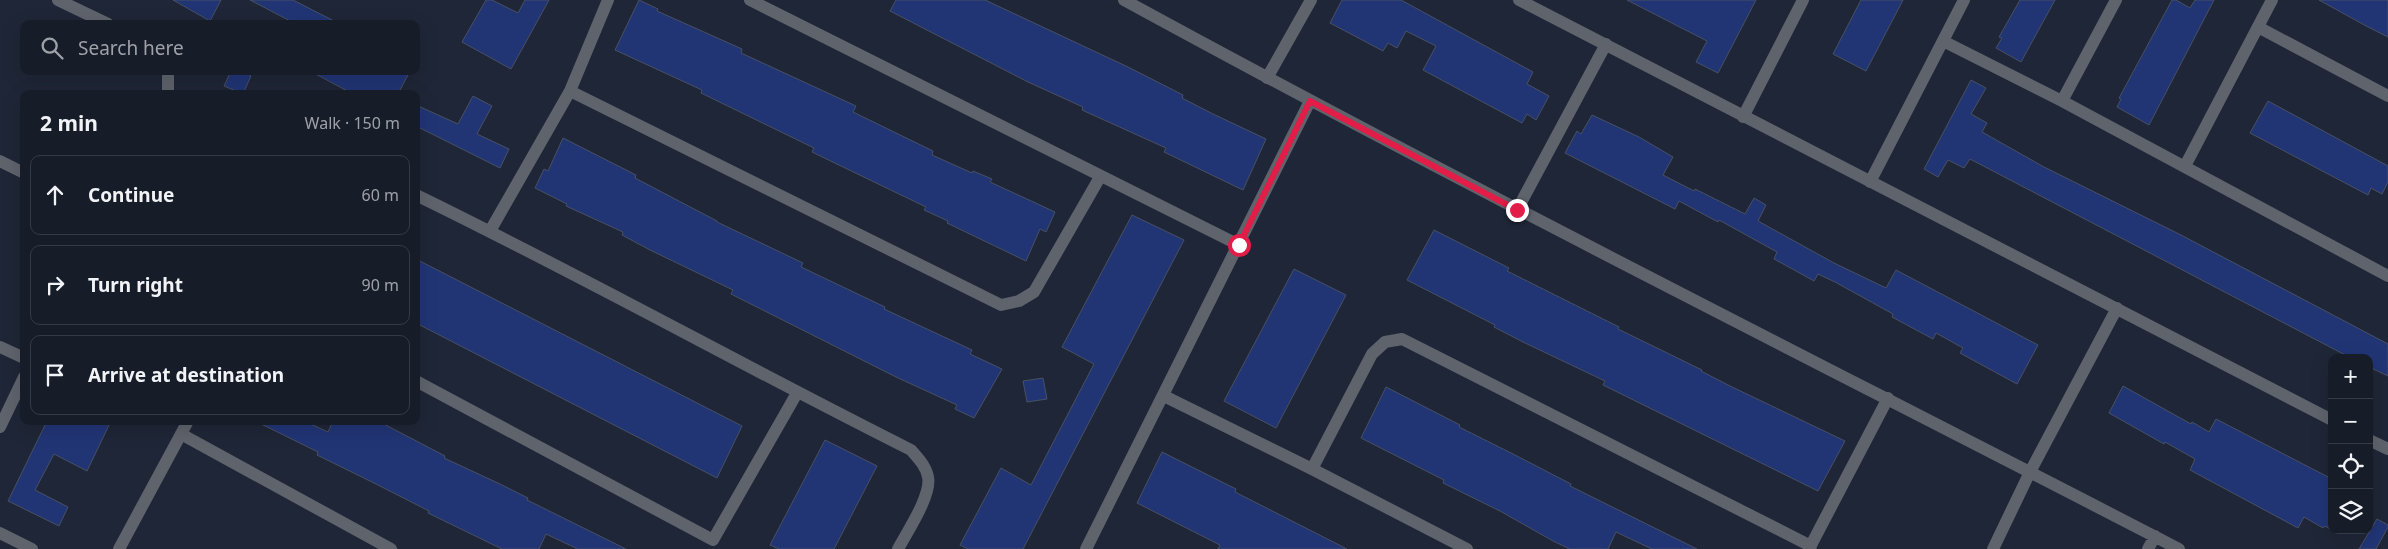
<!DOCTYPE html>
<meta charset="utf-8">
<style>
:root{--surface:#171c29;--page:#202531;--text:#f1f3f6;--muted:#9ea1a8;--line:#363a46}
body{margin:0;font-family:"Noto Sans",sans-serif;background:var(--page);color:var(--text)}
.controls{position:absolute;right:15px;bottom:15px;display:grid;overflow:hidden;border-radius:10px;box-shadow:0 5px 20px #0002}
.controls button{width:45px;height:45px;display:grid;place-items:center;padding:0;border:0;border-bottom:1px solid var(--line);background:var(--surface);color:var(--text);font:25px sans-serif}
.stop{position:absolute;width:15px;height:15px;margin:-11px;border:4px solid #e11d48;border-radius:50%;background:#fff}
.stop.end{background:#e11d48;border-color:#fff;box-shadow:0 1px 5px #0008}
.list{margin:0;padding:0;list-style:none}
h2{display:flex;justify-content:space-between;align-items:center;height:65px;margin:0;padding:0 20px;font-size:21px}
h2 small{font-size:16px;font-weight:400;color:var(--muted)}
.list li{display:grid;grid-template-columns:32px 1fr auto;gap:15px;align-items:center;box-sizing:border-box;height:80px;margin:0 10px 10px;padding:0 10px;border:1px solid var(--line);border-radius:10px}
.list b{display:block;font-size:19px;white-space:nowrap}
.list em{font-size:16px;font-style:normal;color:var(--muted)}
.icon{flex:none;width:28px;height:28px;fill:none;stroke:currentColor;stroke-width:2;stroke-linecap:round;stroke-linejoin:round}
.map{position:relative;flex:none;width:2388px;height:549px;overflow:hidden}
.search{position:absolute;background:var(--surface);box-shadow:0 5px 20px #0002;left:20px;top:20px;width:400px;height:55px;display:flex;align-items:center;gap:12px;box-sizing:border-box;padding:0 18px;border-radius:10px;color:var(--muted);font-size:19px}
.panel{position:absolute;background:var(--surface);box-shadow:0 5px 20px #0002;left:20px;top:90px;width:400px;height:335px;border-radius:10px}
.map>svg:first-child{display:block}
</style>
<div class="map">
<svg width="2388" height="549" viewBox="0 0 2388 549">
<rect width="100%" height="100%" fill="#1f2637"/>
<!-- building -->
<path fill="#213575" stroke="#485063" d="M 173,0 L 221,0 L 210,21 Z
M 250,0 L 293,0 L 340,24 L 296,24 Z
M 486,0 L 492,0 L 518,13 L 525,0 L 549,0 L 511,69 L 462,42 Z
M 639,0 L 658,9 L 657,11 L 742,49 L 741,53 L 856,106 L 853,112 L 933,151 L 932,155 L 972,173 L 973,171 L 992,179 L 990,182 L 1055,212 L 1046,232 L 1040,229 L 1026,261 L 947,223 L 948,221 L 924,210 L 926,207 L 812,152 L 814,148 L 701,93 L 702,90 L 615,50 Z
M 896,0 L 985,0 L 1128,67 L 1183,95 L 1182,98 L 1211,113 L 1266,139 L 1243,190 L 1164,152 L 1166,148 L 1082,110 L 1083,107 L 1028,82 L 890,11 Z
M 1342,0 L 1401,0 L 1533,72 L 1527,84 L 1549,96 L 1536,120 L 1527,114 L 1522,123 L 1423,70 L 1436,46 L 1406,31 L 1397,48 L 1388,43 L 1383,51 L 1330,23 Z
M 1627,0 L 1756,0 L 1718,73 L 1696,62 L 1707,41 Z
M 1861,0 L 1903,0 L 1866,71 L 1833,54 Z
M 2020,0 L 2055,0 L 2021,62 L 1996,48 L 2002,38 L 1999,37 Z
M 2172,0 L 2176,0 L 2190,8 L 2195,0 L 2214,0 L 2149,125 L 2117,107 L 2121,99 L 2119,98 Z
M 2319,0 L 2388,0 L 2388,37 L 2368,27 Z
M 231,71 L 242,71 L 251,76 L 243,94 L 224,86 Z
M 310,71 L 410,71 L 398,94 L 353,94 Z
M 1971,80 L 1986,88 L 1971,114 L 1987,123 L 1982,132 L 2044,167 L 2181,235 L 2388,344 L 2388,376 L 2369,367 L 2369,358 L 2351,358 L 1970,159 L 1964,168 L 1948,160 L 1938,177 L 1924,169 Z
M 473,96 L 492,106 L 477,134 L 509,149 L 500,168 L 416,126 L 416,105 L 458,124 Z
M 2268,101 L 2388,166 L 2388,182 L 2382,194 L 2371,188 L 2368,195 L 2250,133 Z
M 1592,115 L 1639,137 L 1673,157 L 1663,175 L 1694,191 L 1695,189 L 1745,214 L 1754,198 L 1766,205 L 1758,221 L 1834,263 L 1886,288 L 1896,270 L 2038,345 L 2017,384 L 1960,353 L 1963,348 L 1936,333 L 1933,339 L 1892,317 L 1893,314 L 1835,282 L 1818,274 L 1814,281 L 1796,271 L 1774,259 L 1777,252 L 1719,220 L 1718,222 L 1679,201 L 1675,209 L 1565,153 L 1577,131 L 1581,134 Z
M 563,138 L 636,175 L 635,178 L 717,221 L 717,222 L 803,263 L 801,267 L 885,307 L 884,309 L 972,350 L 970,354 L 1002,369 L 974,418 L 955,409 L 957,405 L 896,377 L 731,294 L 733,290 L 650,250 L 622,235 L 623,232 L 566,206 L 567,204 L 535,188 L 544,169 L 548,171 Z
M 1132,215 L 1184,240 L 1023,549 L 968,549 L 960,545 L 1001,468 L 1031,485 L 1094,364 L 1062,347 Z
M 1434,230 L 1509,268 L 1507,271 L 1619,327 L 1618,329 L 1702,370 L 1701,371 L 1730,386 L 1845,441 L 1818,491 L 1603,385 L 1605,381 L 1523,342 L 1494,327 L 1495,325 L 1407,280 Z
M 416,259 L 742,426 L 717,478 L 416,323 Z
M 1294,269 L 1346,295 L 1276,428 L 1224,401 Z
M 1043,378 L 1047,399 L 1027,402 L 1023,381 Z
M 2123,386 L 2191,424 L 2192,422 L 2209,432 L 2216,419 L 2332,479 L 2332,530 L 2325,526 L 2323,528 L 2304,517 L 2298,528 L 2190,470 L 2195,459 L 2165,442 L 2164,444 L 2109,413 Z
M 1386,387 L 1460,425 L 1459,427 L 1515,455 L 1571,484 L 1570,486 L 1697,549 L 1652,549 L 1616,532 L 1608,549 L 1570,549 L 1553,541 L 1500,511 L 1443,483 L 1444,480 L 1361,438 Z
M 47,421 L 111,421 L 87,471 L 54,454 L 35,490 L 68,507 L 59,526 L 8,501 Z
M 255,421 L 304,421 L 328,432 L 333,421 L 378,421 L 445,456 L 444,458 L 500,484 L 528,498 L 527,500 L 626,549 L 578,549 L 546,534 L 539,549 L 502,549 L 428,513 L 429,511 L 374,483 L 317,455 L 318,452 Z
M 825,440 L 877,466 L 834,549 L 779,549 L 770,545 Z
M 1162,452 L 1236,489 L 1235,492 L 1347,549 L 1218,549 L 1220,545 L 1137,503 Z
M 2377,519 L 2388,525 L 2388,527 L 2376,549 L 2359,549 Z"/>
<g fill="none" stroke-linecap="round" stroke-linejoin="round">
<!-- minor -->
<path stroke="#5f636c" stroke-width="12" d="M 58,0 L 108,24
M 750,0 L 1239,245
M 1124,0 C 1472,190 1827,367 2179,549
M 1519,0 L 2332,420
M 2258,27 L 2388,96
M 1943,41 L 2062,101 L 2388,276
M 1267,78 L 1311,0
M 570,91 L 1001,305 L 1019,301 L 1034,292 L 1100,177
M 168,94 L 168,71
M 2062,101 L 2116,0
M 1743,117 L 1803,0
M 0,161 L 24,173
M 2185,166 L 2272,0
M 1870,182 L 1964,0
M 416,195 C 583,276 745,367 911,450 C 918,458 926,466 928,477 C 932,495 907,532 898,549
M 1517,210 L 1606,44
M 490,231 L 570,91 L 608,0
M 0,347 L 24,358
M 416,381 L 713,540 L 797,393
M 1164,396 L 1312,469 L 1467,549
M 0,427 L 24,377
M 181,434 L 391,549
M 2369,440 L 2388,449
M 1312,469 L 1372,354 L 1385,342 L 1402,339 L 1811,546
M 0,533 L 32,549
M 119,549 L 188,421
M 1086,549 L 1310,101
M 1809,549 L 1888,398
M 1993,549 L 2030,472 L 2117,308
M 2148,549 L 2155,536"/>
</g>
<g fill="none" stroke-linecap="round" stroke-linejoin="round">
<!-- route -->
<path stroke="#e11d48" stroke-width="6" d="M 1239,245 L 1310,101 L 1517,210"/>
</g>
</svg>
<div class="controls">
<button>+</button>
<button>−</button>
<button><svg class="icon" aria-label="locate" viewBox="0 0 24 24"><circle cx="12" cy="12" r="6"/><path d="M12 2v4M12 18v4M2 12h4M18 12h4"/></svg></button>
<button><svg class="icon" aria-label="layers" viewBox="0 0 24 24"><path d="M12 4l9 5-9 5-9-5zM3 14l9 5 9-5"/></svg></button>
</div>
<div class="stop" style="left:1239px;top:245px"></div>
<div class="stop end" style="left:1517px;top:210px"></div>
<div class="search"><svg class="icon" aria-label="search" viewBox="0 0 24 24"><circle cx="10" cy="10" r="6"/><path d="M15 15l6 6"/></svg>Search here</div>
<section class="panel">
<h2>2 min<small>Walk · 150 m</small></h2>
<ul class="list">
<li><svg class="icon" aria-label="ahead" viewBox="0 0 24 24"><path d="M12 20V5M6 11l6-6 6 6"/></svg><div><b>Continue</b></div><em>60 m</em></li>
<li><svg class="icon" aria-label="right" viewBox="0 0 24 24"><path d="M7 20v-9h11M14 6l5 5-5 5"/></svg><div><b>Turn right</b></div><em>90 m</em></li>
<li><svg class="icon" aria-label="arrive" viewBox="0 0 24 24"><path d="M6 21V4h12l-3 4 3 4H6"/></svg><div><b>Arrive at destination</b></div></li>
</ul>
</section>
</div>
